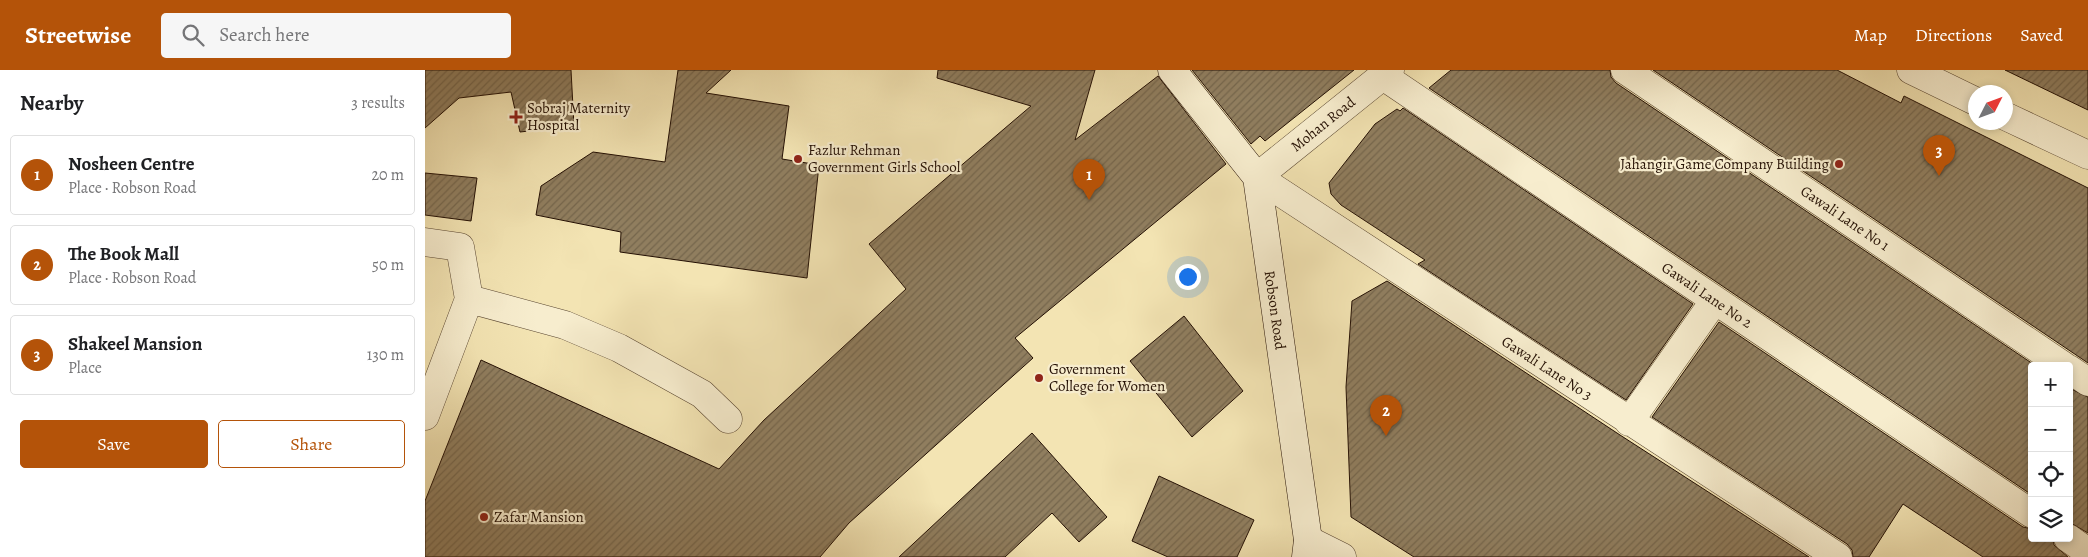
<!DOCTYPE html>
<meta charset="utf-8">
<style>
:root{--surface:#fff;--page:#f6f6f6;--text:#202124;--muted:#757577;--line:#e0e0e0;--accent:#b45309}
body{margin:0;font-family:Alegreya,serif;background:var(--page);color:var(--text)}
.controls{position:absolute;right:15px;bottom:15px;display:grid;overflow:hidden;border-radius:5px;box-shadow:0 2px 8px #0003}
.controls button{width:45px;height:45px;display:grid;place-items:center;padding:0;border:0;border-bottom:1px solid var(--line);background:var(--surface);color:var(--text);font:25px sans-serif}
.compass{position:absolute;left:1543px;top:15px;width:45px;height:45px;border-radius:50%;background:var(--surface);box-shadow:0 2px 8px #0003;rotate:48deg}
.you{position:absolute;left:762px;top:206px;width:18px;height:18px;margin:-12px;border:4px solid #fff;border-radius:50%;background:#1a73e8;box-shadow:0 0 0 8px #1a73e833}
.badge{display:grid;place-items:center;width:32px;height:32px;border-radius:50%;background:var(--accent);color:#fff;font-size:16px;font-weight:700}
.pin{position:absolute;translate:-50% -41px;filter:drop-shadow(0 1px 2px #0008)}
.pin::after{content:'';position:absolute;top:26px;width:18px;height:15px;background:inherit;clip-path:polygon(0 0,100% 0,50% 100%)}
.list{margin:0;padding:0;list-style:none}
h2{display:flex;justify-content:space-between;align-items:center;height:65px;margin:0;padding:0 20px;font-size:21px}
h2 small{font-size:16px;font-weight:400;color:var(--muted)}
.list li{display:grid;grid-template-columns:32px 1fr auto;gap:15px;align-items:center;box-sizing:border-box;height:80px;margin:0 10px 10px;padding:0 10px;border:1px solid var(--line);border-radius:5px}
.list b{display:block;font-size:19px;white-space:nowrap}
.list p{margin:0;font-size:16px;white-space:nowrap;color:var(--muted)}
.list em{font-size:16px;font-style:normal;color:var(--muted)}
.actions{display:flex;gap:10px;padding:15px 20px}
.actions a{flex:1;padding:11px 0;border:1px solid var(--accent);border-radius:5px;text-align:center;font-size:18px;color:var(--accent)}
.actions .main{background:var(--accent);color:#fff}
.icon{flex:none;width:28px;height:28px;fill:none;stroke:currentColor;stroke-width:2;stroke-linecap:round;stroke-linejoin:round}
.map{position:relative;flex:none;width:1663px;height:487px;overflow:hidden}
header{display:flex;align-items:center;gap:30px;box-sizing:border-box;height:70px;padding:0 25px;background:var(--accent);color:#fff}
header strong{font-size:24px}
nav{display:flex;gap:28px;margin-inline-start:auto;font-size:18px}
.search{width:350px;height:45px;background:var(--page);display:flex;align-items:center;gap:12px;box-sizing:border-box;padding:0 18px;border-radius:5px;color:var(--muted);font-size:19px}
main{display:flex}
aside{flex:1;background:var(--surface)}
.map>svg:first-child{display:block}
</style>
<header>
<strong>Streetwise</strong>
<div class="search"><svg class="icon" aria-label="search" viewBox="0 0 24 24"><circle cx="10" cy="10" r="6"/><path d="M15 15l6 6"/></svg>Search here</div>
<nav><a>Map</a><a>Directions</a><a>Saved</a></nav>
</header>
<main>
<aside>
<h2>Nearby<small>3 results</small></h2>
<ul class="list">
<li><span class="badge">1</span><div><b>Nosheen Centre</b><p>Place · Robson Road</p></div><em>20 m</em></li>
<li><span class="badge">2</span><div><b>The Book Mall</b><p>Place · Robson Road</p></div><em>50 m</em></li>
<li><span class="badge">3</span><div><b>Shakeel Mansion</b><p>Place</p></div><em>130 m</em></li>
</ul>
<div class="actions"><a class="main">Save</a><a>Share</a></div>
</aside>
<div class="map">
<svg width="1663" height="487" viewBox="0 0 1663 487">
<defs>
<pattern id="building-hatch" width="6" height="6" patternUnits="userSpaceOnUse" patternTransform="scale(1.25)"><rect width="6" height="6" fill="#907e5f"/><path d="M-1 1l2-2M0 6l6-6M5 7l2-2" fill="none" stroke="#75664c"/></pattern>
</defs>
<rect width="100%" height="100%" fill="#f3e4b3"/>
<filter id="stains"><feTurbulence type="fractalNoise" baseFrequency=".004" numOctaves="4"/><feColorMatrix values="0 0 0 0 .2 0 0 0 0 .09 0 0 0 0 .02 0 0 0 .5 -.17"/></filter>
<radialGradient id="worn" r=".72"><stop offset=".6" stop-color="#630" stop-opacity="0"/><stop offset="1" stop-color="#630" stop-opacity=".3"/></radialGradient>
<!-- building -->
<path fill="url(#building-hatch)" stroke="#241004" d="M 0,0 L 146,0 L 149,56 L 95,62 L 86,22 L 34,28 L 0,58 Z
M 253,0 L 306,0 L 281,23 L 364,36 L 357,89 L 394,95 L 382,208 L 195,182 L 196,162 L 111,145 L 116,116 L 168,82 L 240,92 Z
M 513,0 L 670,0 L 650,70 L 733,6 L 801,94 L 590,268 L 608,288 L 424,453 L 395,487 L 0,487 L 0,431 L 56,290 L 294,399 L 339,350 L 481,219 L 444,174 L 606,36 L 512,8 Z
M 767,0 L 929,0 L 840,71 L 835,66 L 826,74 Z
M 1026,0 L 1185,0 L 1186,7 L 1191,13 L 1611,296 L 1607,296 L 1607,425 L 1004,18 Z
M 1228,0 L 1412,0 L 1476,33 L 1479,26 L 1663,118 L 1663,293 Z
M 1580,0 L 1663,0 L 1663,40 Z
M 978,38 L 1268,234 L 1201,330 L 993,194 L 1000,190 L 916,135 L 906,124 L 904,113 L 950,54 L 972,39 L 975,41 Z
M 0,103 L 52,108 L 46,151 L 0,145 Z
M 962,211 L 1195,365 L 1384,487 L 989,487 L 926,447 L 921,317 L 927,231 Z
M 759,246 L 818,321 L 767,367 L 705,291 Z
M 1294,252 L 1598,457 L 1607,459 L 1607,468 L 1628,468 L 1629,475 L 1643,487 L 1558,487 L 1478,434 L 1444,487 L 1428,487 L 1427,480 L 1422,474 L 1227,347 Z
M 1644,318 L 1663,327 L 1663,463 L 1644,452 Z
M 607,363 L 682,447 L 654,472 L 627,443 L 580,487 L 474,487 Z
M 734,406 L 829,450 L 812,487 L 743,487 L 707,471 Z"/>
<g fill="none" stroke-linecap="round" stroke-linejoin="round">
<!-- minor casing -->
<g stroke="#584530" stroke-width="29">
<path id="minor" d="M 1200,0 L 1639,296
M 958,6 L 1607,444
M 832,107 L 1413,487
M 0,172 L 35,177 L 44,229 L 0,346
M 44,229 L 140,255 L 194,278 L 277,324 L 303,349
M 1644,299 L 1663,312
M 1204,352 L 1290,230
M 1643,468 L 1663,482
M 883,470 L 917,487"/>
</g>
<!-- tertiary casing -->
<g stroke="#584530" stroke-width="29">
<path id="tertiary" d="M 1486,0 L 1550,31
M 1580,46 L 1663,85
M 832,107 L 965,0"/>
</g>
<!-- secondary casing -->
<g stroke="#241004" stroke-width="29">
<path id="secondary" d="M 747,0 L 832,107 L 883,470 L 881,487"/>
</g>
<!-- minor -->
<use href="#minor" stroke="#f7edce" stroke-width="28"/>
<!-- tertiary -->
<use href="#tertiary" stroke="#f7edce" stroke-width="28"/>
<!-- secondary -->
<use href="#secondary" stroke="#f7edce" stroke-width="28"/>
</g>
<!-- markers -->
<g fill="#8f2418" stroke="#f7edce" stroke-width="2">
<path d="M88.5 39.5h5v5h5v5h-5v5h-5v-5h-5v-5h5z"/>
<circle cx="373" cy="89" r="5"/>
<circle cx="1414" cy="94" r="5"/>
<circle cx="614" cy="308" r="5"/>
<circle cx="59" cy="447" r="5"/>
</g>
<g text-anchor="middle" stroke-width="4.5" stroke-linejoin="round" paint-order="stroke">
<!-- poi labels -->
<g font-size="15" fill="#241004" stroke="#f7edce" text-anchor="start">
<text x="102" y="43">Sobraj Maternity<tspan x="102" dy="17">Hospital</tspan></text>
<text x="383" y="85">Fazlur Rehman<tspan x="383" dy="17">Government Girls School</tspan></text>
<text x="1404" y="99" text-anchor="end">Jahangir Game Company Building</text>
<text x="624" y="304">Government<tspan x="624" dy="17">College for Women</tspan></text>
<text x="69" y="452">Zafar Mansion</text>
</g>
<!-- street labels -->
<g font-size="15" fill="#241004" stroke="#f7edce">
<text transform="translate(898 54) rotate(-39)" y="5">Mohan Road</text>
<text transform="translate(1420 148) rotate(34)" y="5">Gawali Lane No 1</text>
<text transform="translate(1282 225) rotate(34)" y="5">Gawali Lane No 2</text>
<text transform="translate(850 240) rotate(82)" y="5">Robson Road</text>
<text transform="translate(1122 298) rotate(33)" y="5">Gawali Lane No 3</text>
</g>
</g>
<rect width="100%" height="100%" filter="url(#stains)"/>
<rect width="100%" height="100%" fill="url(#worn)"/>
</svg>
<div class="controls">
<button>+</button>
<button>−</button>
<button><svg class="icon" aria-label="locate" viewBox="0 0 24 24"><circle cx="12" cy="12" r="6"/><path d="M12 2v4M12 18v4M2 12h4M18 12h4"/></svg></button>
<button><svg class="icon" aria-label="layers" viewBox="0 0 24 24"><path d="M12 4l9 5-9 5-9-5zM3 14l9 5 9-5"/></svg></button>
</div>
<svg class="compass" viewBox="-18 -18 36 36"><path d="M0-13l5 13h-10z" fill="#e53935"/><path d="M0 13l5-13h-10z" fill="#757577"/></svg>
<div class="you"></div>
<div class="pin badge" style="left:664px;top:130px">1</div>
<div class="pin badge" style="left:961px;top:366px">2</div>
<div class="pin badge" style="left:1514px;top:106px">3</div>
</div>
</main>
